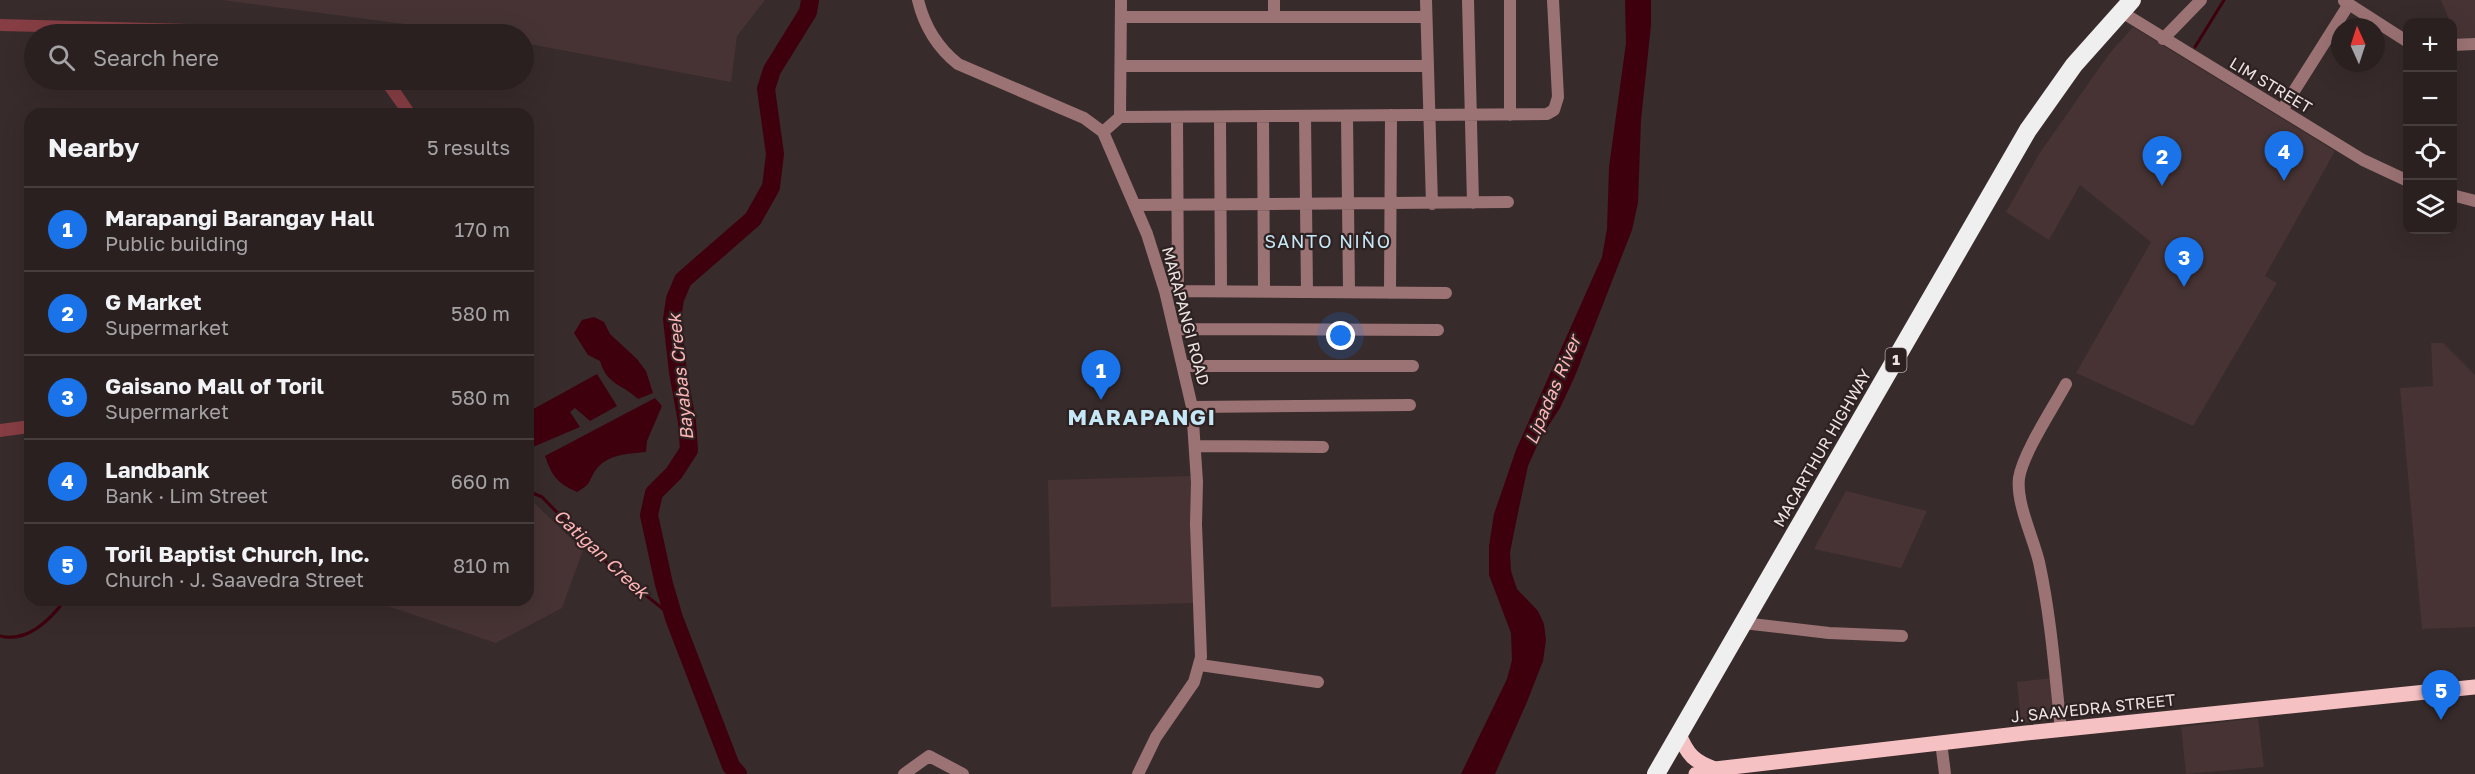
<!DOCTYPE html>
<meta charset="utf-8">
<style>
:root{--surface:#2a2020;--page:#362d2d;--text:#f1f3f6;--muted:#a5a3a5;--line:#463e3e;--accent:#1a73e8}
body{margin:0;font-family:"Golos Text",sans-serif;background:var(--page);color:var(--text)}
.controls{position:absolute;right:18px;top:18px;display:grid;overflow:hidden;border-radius:12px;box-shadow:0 6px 24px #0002}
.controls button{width:54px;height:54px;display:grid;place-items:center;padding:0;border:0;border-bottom:2px solid var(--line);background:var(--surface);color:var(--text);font:30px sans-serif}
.compass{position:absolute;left:2331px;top:18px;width:54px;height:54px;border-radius:50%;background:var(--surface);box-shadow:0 6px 24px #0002;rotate:357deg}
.you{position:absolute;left:1341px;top:336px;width:21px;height:21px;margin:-15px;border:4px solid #fff;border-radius:50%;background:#1a73e8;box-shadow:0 0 0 9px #1a73e833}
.badge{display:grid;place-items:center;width:39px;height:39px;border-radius:50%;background:var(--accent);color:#fff;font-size:20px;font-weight:700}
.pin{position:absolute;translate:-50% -50px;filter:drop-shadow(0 2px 3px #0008)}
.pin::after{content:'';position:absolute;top:32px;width:21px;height:18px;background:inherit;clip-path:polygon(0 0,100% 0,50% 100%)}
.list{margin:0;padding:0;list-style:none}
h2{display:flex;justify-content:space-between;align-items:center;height:78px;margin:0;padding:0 24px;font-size:26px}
h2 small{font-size:20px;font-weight:400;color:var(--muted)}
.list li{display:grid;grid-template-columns:39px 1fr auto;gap:18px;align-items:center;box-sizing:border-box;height:84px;padding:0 24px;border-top:2px solid var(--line)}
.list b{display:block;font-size:22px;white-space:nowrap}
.list p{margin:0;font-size:20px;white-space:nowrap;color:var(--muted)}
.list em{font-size:20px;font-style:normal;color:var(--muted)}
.icon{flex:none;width:33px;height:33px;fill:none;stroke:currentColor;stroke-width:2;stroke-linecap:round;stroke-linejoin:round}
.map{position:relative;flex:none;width:2475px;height:774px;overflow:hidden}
.search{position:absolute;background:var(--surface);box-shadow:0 6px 24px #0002;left:24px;top:24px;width:510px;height:66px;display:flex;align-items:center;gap:15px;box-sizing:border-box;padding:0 21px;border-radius:33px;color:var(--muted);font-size:22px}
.panel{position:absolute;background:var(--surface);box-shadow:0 6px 24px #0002;left:24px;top:108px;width:510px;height:498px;border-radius:18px}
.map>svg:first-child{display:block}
</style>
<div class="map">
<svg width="2475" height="774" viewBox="0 0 2475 774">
<rect width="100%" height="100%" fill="#382b2b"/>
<!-- built -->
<path fill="#473333" d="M 222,0 L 765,0 L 737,36 L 731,82 L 524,43 L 524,34 L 480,34 Z
M 2441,0 L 2475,0 L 2475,38 L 2457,40 L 2452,22 L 2450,22 Z
M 2133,27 L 2335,151 L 2265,276 L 2277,283 L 2193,426 L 2076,373 L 2151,242 L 2080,185 L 2049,240 L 2006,212 L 2039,154 L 2109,54 Z
M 2431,343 L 2443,343 L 2475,375 L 2475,627 L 2422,629 L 2400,388 L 2433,386 Z
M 1191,476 L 1194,603 L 1051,607 L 1048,480 Z
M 1846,491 L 1927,511 L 1901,568 L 1814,549 Z
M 528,497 L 583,550 L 562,608 L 496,643 L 370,600 L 528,600 Z
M 2051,678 L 2055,719 L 2021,723 L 2017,682 Z
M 2258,718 L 2264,767 L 2186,774 L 2181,727 Z"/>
<!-- green -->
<path fill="#863e44" d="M 0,19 L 264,26 L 316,34 L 125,34 L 0,31 Z
M 378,80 L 394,80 L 417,114 L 402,114 Z
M 30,420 L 30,433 L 0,437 L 0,424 Z"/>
<!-- water -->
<path fill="#3f000d" d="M 1625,0 L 1651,0 L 1651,25 L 1641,120 L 1638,203 L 1632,230 L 1575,376 L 1560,408 L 1541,437 L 1528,466 L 1519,508 L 1510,552 L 1511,571 L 1517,589 L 1538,611 L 1544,624 L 1546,640 L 1543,661 L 1527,702 L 1495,774 L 1461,774 L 1507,679 L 1512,660 L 1511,633 L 1489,575 L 1489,546 L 1494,514 L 1516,450 L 1602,257 L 1607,229 L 1609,167 L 1626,43 Z
M 594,317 L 604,322 L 610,334 L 637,359 L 646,371 L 653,393 L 638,399 C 622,384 607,385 600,361 L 588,355 L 574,333 L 582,320 Z
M 597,374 L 617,406 L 590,421 L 575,408 L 570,412 L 580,427 L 528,449 L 528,412 Z
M 655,398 L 662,406 L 647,441 L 646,452 C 627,454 607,454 595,471 C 587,484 592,483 577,492 C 557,483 552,476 545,456 Z"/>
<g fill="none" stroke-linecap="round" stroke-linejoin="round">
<!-- stream -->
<path stroke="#3f000d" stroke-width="3" d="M 2195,47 L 2224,0
M 528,491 L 542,497 L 611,567 L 674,618
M 0,636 C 27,643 50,620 65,600"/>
<!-- river -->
<path stroke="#3f000d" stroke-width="18" d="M 738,774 L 731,766 L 674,618 L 664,584 L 649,515 L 654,493 L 674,473 L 689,450 L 687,422 L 678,372 L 672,319 L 675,299 L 683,280 L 753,219 L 771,187 L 775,154 L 766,89 L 772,70 L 808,12 L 810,0"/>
<!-- minor -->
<path stroke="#9c7374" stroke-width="12" d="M 918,0 C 924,25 938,48 958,64 L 1084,118 L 1103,132 L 1147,234 L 1165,291 L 1192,407 L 1197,482 L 1196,524 L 1201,657 L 1194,682 L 1156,737 L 1138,774
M 1274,0 L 1274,17
M 1426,0 L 1432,204
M 1468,0 L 1473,203
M 1510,0 L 1510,115
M 2344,1 L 2408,42
M 2120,11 L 2363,160 L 2408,181
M 1121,17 L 1426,17
M 2163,39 L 2201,0
M 2452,45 L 2475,44
M 1121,66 L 1428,66
M 2282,110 L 2349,4
M 1263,116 L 1264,291
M 1305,116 L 1307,292
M 1347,116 L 1349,292
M 1120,117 L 1121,0
M 1177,117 L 1178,291
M 1220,117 L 1221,291
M 1103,132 L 1120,117 L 1547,114 L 1554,110 L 1558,97 L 1553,0
M 2452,195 L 2475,201
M 1136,205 L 1508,202
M 1165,291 L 1446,293
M 1390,293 L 1391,115
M 1174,329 L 1438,330
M 1183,366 L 1413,366
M 1192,407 L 1410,405
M 1196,446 L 1323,447
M 1743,623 L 1829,633 L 1902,636
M 1200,665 L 1318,682
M 2061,730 C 2055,674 2051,617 2039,562 C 2033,537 2016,503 2019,478 C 2023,453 2053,408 2066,384
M 1941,742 L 1945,774
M 904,774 L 929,756 L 963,774"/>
<!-- major -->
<path stroke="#f5c1c2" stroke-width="15" d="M 1679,734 C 1687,754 1694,762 1715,769
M 1696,774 L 1715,769 L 2026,733 L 2475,687"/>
<!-- highway -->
<path stroke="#efefef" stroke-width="18" d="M 1656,774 L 2028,130 L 2074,65 L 2132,0"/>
</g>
<g text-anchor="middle" stroke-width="4.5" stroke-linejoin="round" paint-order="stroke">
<!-- shield labels -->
<rect fill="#2e2122" stroke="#b4aaaa" stroke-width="1.5" x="1885.5" y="348" width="21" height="24" rx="4.5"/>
<g font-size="15" font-weight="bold" fill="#ede4e4">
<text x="1896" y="365">1</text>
</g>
<!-- street labels -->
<g font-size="16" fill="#ede4e4" stroke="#2e2122">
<text transform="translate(2271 85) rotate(31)" y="6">LIM STREET</text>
<text transform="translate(1186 316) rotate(75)" y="6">MARAPANGI ROAD</text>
<text transform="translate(1822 448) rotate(-60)" y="6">MACARTHUR HIGHWAY</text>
<text transform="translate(2093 708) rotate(-6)" y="6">J. SAAVEDRA STREET</text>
</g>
<!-- neighbourhood labels -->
<g font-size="18" letter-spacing="1.5" fill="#c6e7f6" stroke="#2e2122">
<text x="1328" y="248">SANTO NIÑO</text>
</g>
<!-- water labels -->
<g font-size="18" font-style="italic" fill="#ffb4b6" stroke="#2e2122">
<text transform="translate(681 377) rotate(-96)" y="6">Bayabas Creek</text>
<text transform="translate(1553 390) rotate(-67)" y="6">Lipadas River</text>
<text transform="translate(601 554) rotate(43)" y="6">Catigan Creek</text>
</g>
<!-- district labels -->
<g font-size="22" font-weight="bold" letter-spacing="1.5" fill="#c6e7f6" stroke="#2e2122">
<text x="1142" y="425">MARAPANGI</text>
</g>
</g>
</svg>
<div class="controls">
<button>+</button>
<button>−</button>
<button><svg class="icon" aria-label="locate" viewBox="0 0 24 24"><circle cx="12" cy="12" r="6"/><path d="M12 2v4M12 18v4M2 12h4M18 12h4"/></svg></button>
<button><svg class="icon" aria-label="layers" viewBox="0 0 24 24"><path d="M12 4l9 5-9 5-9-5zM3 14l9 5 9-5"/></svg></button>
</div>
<svg class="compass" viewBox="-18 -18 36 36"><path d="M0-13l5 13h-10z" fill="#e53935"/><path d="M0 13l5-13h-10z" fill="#a5a3a5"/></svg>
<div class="you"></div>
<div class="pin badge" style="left:1101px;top:400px">1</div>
<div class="pin badge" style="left:2162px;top:186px">2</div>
<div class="pin badge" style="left:2184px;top:287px">3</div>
<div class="pin badge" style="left:2284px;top:181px">4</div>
<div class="pin badge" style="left:2441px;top:720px">5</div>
<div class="search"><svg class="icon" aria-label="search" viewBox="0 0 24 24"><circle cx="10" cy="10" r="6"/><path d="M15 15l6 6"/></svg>Search here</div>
<section class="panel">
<h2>Nearby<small>5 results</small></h2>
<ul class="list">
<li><span class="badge">1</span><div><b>Marapangi Barangay Hall</b><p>Public building</p></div><em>170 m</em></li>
<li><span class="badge">2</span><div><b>G Market</b><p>Supermarket</p></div><em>580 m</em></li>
<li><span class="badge">3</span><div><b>Gaisano Mall of Toril</b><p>Supermarket</p></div><em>580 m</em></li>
<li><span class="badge">4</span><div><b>Landbank</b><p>Bank · Lim Street</p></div><em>660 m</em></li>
<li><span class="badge">5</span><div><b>Toril Baptist Church, Inc.</b><p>Church · J. Saavedra Street</p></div><em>810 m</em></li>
</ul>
</section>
</div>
